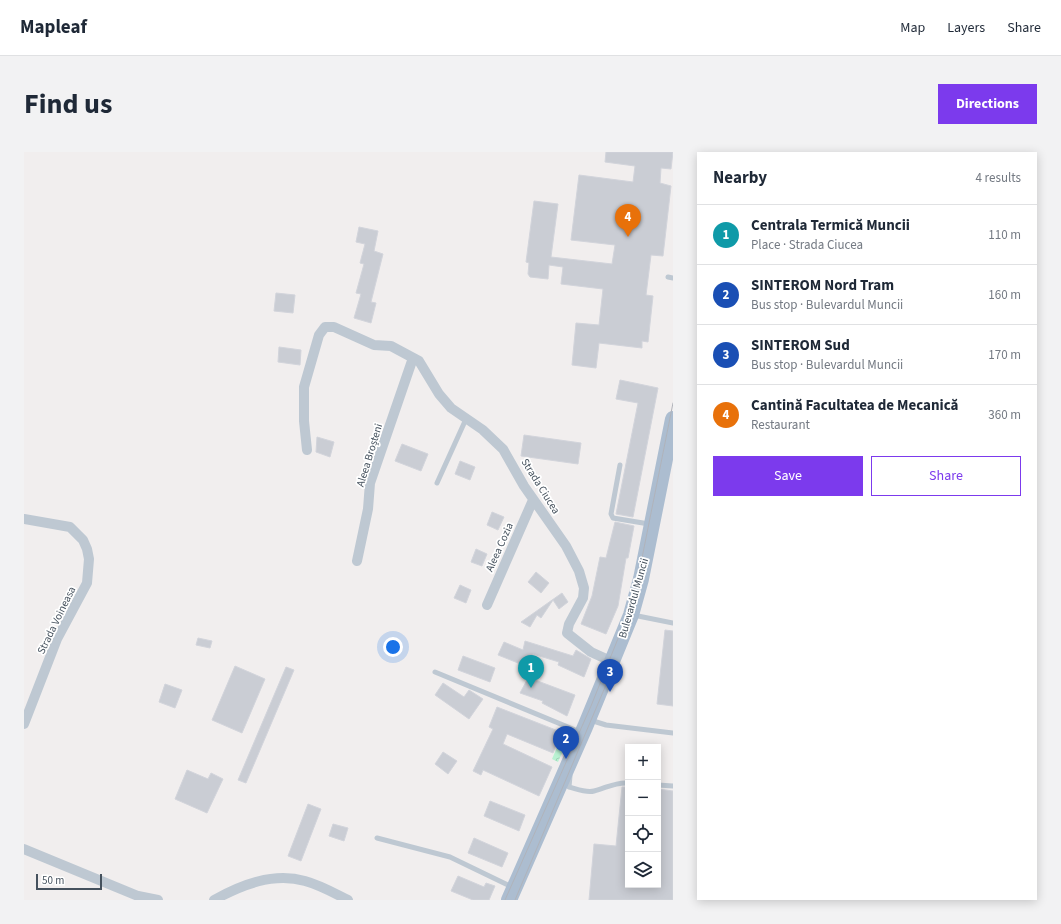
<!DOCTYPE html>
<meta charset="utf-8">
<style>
:root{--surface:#fff;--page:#f2f2f3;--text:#1f2937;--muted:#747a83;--line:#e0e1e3;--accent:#7c3aed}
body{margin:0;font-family:"Source Sans 3",sans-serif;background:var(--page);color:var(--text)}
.controls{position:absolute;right:12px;bottom:12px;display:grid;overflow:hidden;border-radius:0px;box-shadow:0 2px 10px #0003}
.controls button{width:36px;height:36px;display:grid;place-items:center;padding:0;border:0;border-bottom:1px solid var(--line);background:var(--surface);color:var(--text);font:20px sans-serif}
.scale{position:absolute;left:12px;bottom:10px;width:66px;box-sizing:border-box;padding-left:4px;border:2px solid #45515d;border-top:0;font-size:11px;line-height:14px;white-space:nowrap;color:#45515d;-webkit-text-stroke:3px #fff;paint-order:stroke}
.you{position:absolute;left:369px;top:495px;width:14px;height:14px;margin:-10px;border:3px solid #fff;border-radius:50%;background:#1a73e8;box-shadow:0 0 0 6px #1a73e833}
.badge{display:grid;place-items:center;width:26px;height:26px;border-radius:50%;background:var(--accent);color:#fff;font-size:13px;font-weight:700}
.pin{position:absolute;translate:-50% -33px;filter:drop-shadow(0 1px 2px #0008)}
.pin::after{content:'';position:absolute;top:21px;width:14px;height:12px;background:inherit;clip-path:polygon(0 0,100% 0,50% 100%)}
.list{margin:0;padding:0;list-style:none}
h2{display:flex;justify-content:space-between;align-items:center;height:52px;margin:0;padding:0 16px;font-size:17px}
h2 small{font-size:13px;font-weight:400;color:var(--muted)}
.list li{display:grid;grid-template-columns:26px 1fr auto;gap:12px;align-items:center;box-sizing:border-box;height:60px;padding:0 16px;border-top:1px solid var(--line)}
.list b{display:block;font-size:15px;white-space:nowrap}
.list p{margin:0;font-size:13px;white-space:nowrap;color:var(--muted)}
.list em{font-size:13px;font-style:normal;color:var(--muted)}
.actions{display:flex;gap:8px;padding:12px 16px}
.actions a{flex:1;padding:9px 0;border:1px solid var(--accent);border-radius:0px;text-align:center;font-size:14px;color:var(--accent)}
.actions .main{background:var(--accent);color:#fff}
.icon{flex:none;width:22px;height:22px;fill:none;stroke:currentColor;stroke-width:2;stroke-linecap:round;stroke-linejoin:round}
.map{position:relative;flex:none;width:649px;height:748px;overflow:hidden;border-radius:0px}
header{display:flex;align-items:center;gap:24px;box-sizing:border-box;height:56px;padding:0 20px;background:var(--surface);border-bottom:1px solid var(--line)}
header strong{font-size:19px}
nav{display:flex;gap:22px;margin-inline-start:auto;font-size:14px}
.intro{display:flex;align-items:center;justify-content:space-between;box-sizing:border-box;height:96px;padding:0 24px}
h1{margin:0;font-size:28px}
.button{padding:10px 18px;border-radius:0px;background:var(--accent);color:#fff;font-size:14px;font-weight:700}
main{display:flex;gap:24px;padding:0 24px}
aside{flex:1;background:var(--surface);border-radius:0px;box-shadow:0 2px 10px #0003}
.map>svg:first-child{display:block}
</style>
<header>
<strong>Mapleaf</strong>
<nav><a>Map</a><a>Layers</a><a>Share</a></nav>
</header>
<div class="intro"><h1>Find us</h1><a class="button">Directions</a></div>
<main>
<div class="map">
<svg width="649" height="748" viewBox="0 0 649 748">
<defs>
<pattern id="park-crowns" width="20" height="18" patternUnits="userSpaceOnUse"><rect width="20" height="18" fill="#b9f2d2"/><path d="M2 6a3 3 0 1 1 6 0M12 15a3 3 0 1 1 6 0" fill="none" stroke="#a0d1b7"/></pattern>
</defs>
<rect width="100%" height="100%" fill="#f1eeee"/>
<!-- park -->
<path fill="url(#park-crowns)" d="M 540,579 L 546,583 L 534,610 L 528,607 Z"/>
<!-- building -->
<path fill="#cacdd4" stroke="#d2d4db" d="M 582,0 L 649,0 L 647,17 L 637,16 L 636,31 L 647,34 L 639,104 L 627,103 L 622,143 L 629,144 L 624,190 L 618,189 L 618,196 L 575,191 L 572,216 L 548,213 L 552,171 L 575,173 L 579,137 L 537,132 L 539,115 L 525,113 L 524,127 L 506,125 L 504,122 L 505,111 L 502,110 L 510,49 L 534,52 L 527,105 L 588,112 L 591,93 L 547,88 L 555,23 L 609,30 L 611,14 L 581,10 Z
M 335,75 L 354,79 L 350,99 L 359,102 L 347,150 L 352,151 L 347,171 L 330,166 L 337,142 L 332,141 L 340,112 L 336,111 L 341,92 L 332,90 Z
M 252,141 L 271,143 L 269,161 L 250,159 Z
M 255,195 L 277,198 L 276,213 L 254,210 Z
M 596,228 L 634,236 L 609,365 L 592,362 L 614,251 L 592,247 Z
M 500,283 L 557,291 L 554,312 L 497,304 Z
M 293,285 L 310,290 L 306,305 L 292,300 Z
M 378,292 L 404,302 L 397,319 L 371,309 Z
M 436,309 L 451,315 L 446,328 L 431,322 Z
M 468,360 L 480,365 L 474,378 L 463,373 Z
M 591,370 L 610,374 L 604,406 L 602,406 L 594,454 L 582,482 L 557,472 L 568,444 L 576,405 L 582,406 Z
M 452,397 L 463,402 L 458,414 L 447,410 Z
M 512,420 L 525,431 L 517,441 L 504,430 Z
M 436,433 L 447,438 L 442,451 L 430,446 Z
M 538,441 L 544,450 L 535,457 L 529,448 L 517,466 L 513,463 L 506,475 L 497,470 Z
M 641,478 L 649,479 L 649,554 L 633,552 Z
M 174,486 L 188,489 L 186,496 L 172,493 Z
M 501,489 L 549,504 L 552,498 L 567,507 L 560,525 L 534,513 L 535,510 L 509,502 L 504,515 L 474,503 L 480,490 L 499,498 Z
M 439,504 L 471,516 L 466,530 L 434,518 Z
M 211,514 L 241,527 L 218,581 L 188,568 Z
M 262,515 L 270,518 L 222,631 L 214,628 Z
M 503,528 L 510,530 L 511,528 L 551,543 L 543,564 L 518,551 L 519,549 L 496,541 Z
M 419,531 L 440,545 L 445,538 L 459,547 L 445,567 L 411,543 Z
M 141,532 L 158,538 L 151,556 L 135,550 Z
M 473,555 L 537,580 L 529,601 L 483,582 L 479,592 L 528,615 L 515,644 L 459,618 L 457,623 L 449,619 L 469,577 L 465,575 Z
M 419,600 L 433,609 L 424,622 L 411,612 Z
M 163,618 L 184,627 L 187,621 L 199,627 L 183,661 L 151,647 Z
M 598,635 L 604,635 L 604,733 L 634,733 L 634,637 L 649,639 L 649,748 L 565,748 L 570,692 L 592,694 Z
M 466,649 L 501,663 L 495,679 L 460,664 Z
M 284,652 L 297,657 L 277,709 L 264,704 Z
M 309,672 L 324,676 L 320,689 L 305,684 Z
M 450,686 L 484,701 L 478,715 L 444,701 Z
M 434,724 L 460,735 L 462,731 L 471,734 L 465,748 L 449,748 L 427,739 Z"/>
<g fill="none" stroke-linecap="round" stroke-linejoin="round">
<!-- lane -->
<path stroke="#bec8d2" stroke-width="5" d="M 644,125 L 649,126
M 596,313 L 587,362 L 589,366 L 625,372
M 413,331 L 442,267
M 609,463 L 649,471
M 411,520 L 556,580
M 566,568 L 582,573 L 649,581
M 546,624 L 545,635 C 553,637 562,641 570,639 C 582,636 591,630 604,631
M 634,633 L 649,634
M 353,686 L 426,705 L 488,735"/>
<!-- street -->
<path stroke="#bec8d2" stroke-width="10" d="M 283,298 L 280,269 L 280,235 L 295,183 L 301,175 L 310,175 L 350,193 L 367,194 L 395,209 L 415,242 L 427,256 L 459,278 L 479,297 L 500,334 L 542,394 L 555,419 L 560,436 L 559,446 L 545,472 L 543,481 L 567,500 L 589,510
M 0,367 L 46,375 L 59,388 L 63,397 L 65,407 L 63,431 L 33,487 L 0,572
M 333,409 L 344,357 L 346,331 L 389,206
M 463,453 L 509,348
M 0,697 L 114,744 L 134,748
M 190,748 C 217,733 249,720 281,729 C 296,733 310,741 324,748"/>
<!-- primary -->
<path stroke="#acbdd0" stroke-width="16" d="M 485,748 L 561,575 L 607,463 L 617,427 L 649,267"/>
<!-- tram -->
<path stroke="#b0b3ba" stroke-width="1" d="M 481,748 L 567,554 L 603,464 L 614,426 L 649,251
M 491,748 L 587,521"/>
</g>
<g text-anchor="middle" stroke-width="3.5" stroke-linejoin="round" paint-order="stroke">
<!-- street labels -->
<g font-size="11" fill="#45515d" stroke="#fff">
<text transform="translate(345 303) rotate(-73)" y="4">Aleea Broșteni</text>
<text transform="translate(517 334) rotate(58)" y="4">Strada Ciucea</text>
<text transform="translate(475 395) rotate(-66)" y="4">Aleea Cozia</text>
<text transform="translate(609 446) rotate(-74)" y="4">Bulevardul Muncii</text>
<text transform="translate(32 468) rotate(-64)" y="4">Strada Voineasa</text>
</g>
</g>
</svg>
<div class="controls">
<button>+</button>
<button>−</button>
<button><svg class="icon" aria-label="locate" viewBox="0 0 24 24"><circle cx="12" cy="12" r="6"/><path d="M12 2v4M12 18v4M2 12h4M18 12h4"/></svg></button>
<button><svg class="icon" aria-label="layers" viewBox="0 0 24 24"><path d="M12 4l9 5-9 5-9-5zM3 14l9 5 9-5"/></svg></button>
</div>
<div class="scale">50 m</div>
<div class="you"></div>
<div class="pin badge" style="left:507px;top:536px;background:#0f9aa8">1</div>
<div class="pin badge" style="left:542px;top:607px;background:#1a4fb4">2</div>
<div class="pin badge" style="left:586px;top:540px;background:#1a4fb4">3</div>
<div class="pin badge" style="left:604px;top:85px;background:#e8710a">4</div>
</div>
<aside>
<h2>Nearby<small>4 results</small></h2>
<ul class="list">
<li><span class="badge" style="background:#0f9aa8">1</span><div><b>Centrala Termică Muncii</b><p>Place · Strada Ciucea</p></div><em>110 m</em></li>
<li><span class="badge" style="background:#1a4fb4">2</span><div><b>SINTEROM Nord Tram</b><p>Bus stop · Bulevardul Muncii</p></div><em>160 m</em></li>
<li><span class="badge" style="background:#1a4fb4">3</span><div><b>SINTEROM Sud</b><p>Bus stop · Bulevardul Muncii</p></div><em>170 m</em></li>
<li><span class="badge" style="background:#e8710a">4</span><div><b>Cantină Facultatea de Mecanică</b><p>Restaurant</p></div><em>360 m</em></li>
</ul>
<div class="actions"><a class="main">Save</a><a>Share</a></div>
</aside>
</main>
